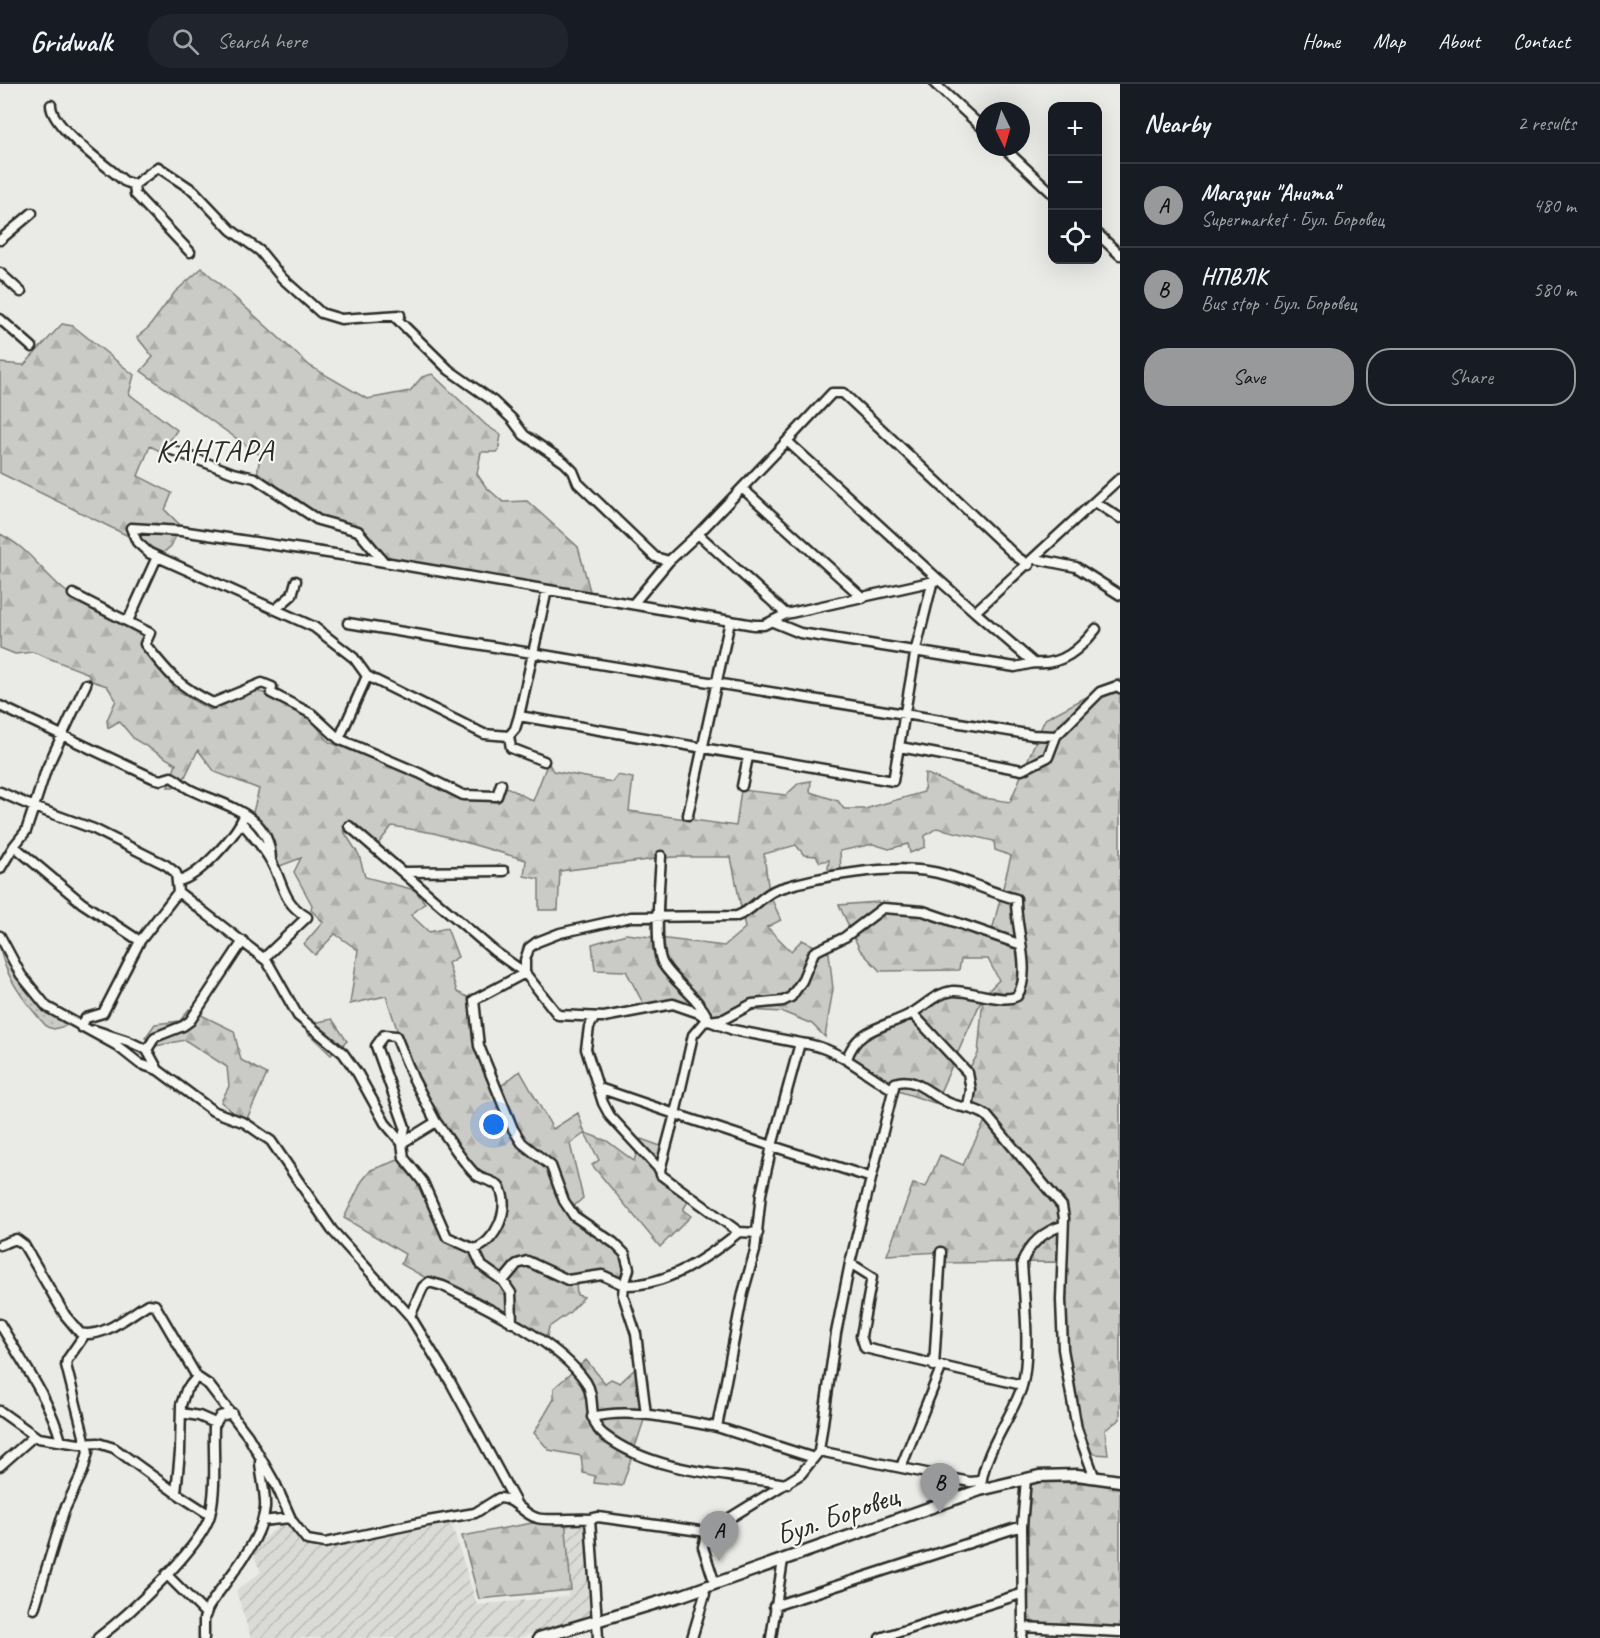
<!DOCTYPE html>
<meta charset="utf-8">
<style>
:root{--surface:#171b24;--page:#20242c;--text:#f1f3f6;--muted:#9ea1a6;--line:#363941;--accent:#98999b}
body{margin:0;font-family:Caveat,sans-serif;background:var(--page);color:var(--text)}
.controls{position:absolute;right:18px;top:18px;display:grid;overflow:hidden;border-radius:12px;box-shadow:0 6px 24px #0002}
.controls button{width:54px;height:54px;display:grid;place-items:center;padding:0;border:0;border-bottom:2px solid var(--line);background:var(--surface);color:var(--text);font:30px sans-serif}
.compass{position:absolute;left:976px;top:18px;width:54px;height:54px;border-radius:50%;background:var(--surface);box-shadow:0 6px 24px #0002;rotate:175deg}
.you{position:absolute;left:494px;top:1041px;width:21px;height:21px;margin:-15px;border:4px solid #fff;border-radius:50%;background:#1a73e8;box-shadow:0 0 0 9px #1a73e833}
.badge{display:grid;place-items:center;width:39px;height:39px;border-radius:50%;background:var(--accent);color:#111;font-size:20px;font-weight:700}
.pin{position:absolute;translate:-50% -50px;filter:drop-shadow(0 2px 3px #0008)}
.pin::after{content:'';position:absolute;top:32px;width:21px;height:18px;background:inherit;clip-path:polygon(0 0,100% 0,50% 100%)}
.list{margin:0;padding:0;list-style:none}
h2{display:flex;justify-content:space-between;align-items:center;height:78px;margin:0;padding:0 24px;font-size:26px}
h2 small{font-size:20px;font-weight:400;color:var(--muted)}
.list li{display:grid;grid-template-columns:39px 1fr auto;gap:18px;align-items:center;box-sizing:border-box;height:84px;padding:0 24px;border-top:2px solid var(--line)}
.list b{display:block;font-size:22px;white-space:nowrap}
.list p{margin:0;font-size:20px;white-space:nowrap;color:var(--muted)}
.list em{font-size:20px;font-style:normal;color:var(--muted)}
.actions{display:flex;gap:12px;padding:18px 24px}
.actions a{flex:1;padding:14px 0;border:2px solid var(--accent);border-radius:24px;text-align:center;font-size:21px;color:var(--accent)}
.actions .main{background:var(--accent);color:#111}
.icon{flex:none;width:33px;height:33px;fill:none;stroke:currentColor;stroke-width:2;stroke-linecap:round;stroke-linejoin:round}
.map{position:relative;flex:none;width:1120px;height:1554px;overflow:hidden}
header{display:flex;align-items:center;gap:36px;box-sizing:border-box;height:84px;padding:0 30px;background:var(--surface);border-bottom:2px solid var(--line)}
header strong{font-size:28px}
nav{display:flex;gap:33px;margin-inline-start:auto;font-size:21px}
.search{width:420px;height:54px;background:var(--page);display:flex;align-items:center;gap:15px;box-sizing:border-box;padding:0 21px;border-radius:24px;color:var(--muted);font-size:22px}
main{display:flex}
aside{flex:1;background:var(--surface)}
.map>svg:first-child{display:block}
</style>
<header>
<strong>Gridwalk</strong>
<div class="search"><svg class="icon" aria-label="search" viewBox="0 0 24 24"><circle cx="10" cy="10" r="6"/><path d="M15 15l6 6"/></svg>Search here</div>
<nav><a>Home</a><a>Map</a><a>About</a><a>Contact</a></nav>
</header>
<main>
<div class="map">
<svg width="1120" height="1554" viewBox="0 0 1120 1554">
<defs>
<pattern id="industrial-furrows" width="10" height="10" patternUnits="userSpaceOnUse" patternTransform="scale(1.5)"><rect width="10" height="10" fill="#dadad6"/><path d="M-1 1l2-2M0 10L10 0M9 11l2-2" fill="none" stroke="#bbbbb8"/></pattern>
<pattern id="grass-dots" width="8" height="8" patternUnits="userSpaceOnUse" patternTransform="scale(1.5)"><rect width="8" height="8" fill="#cacac7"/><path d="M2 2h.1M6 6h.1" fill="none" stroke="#aeaeab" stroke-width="1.8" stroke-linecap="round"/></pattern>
<pattern id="forest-firs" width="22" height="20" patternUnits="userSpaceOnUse" patternTransform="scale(1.5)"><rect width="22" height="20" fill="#cacac7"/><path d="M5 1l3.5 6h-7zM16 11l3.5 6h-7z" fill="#aeaeab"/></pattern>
</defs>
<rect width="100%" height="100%" fill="#eaeae6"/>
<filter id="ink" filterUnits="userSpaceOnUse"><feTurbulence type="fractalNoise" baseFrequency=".0167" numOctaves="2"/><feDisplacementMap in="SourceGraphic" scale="12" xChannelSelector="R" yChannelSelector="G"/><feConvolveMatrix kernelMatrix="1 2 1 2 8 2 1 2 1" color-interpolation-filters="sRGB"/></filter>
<g filter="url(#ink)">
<!-- industrial -->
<path fill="url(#industrial-furrows)" d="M 287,1437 L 300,1459 L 316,1465 L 451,1438 L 477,1521 L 568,1512 L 563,1439 L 584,1437 L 589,1520 L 593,1533 L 517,1554 L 251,1554 L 236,1507 L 261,1488 L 250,1464 Z"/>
<!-- grass -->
<path fill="url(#grass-dots)" stroke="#7a7a79" stroke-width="1.5" d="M 0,857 L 26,902 L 76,939 L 54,945 L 47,943 C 27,921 0,888 0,857 Z"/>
<!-- forest -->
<path fill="url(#forest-firs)" stroke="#7a7a79" stroke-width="1.5" d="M 202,184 L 310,282 L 367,315 L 410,307 L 422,293 L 432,290 L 486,341 L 501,351 L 498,368 L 481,368 L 477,390 L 486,403 L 503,418 L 527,417 L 578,463 L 592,514 L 394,478 L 358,447 L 317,433 L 257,392 L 260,371 L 141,287 L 153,273 L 137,253 L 149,243 L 175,208 Z
M 62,240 L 73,242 L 134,291 L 129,310 L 177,346 L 162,368 L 150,362 L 138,392 L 172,409 L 165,426 L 181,442 L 171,462 L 163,469 L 0,389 L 0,279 L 24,281 Z
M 0,450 C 30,465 39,485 63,505 C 87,525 117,537 145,552 L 140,563 L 177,607 L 210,626 L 255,607 L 264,609 L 312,636 L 329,658 L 463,711 L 498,718 L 501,700 L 533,717 L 548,678 L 553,687 L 612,698 L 617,691 L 633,694 L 629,727 L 736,742 L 741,706 L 786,711 L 799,699 L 811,697 L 810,708 L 838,717 L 844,725 L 865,725 L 924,708 L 925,689 L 984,714 L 1010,718 L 1045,635 L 1120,595 L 1120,1335 L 1105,1346 L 1108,1371 L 1094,1370 L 1086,1364 L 1071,1316 L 1059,1178 L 940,1179 L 941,1168 L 887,1171 L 913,1100 L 926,1103 L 940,1071 L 963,1081 L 987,1033 L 972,1024 L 967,988 L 978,970 L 983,913 L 935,1019 L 892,1005 L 847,975 L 852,962 L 946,909 L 984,911 L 999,896 L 988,875 L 961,875 L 959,886 L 880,887 L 860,866 L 839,821 L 878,818 L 991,851 L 1011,772 L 995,766 L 994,757 L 937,744 L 925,752 L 925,763 L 910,769 L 908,760 L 889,765 L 873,760 L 840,767 L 841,788 L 828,785 L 829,776 L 820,778 L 816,772 L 804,771 L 796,761 L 764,770 L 769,809 L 781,836 L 767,843 L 791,867 L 802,856 L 829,869 L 833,905 L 825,953 L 812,940 L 783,928 L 731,925 L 709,937 L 700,923 L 679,917 L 644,921 L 626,887 L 595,886 L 592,860 L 626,850 L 724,862 L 745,844 L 731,773 L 673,773 L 560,787 L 558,826 L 539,826 L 539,795 L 524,792 L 526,776 L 434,749 L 392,742 L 375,764 L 343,746 L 359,771 L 365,793 L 415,806 L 425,819 L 411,831 L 429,848 L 447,844 L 458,873 L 448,879 L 457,908 L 474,916 L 478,950 L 497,1005 L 520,987 L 553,1045 L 578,1029 L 585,1049 L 607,1057 L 634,1077 L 641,1055 L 666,1064 L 660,1086 L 690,1114 L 683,1126 L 691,1132 L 660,1163 L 592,1081 L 599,1076 L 585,1049 L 570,1060 L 583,1114 L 574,1122 L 627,1175 L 624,1201 L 602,1191 L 576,1197 L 577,1211 L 584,1213 L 569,1229 L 549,1243 L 545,1261 L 401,1180 L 405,1170 L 344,1134 L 362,1097 L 371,1086 L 404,1074 L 423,1098 L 444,1148 L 479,1164 L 499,1138 L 501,1109 L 471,1086 L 413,994 L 386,912 L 350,920 L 358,866 L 335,850 L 315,871 L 304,860 L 323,838 L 311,826 L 312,821 L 294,788 L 301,774 L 280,782 L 246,755 L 259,705 L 215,688 L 198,666 L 180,703 L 168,703 L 176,680 L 134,655 L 119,637 L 108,644 L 107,636 L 116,616 L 107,602 L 92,597 L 87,589 L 33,568 L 15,570 L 0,564 Z
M 189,925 L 234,947 L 241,976 L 267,990 L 245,1039 L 221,1018 L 229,1002 L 227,983 L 185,956 L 156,962 L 145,954 L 155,940 L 180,937 Z
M 332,935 L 347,957 L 331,971 L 308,949 L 313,939 Z
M 586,1276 L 605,1299 L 611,1295 L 620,1299 L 639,1281 L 646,1330 L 622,1402 L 594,1399 L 595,1392 L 583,1389 L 581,1372 L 549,1366 L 534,1349 L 554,1315 L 554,1304 Z
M 1030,1398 L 1095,1399 L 1120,1404 L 1120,1543 L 1028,1538 L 1026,1475 Z
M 565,1433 L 571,1506 L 479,1515 L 462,1452 Z"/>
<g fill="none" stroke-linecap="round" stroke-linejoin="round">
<!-- minor casing -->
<g stroke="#2b2b2b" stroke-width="13">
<path id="minor" d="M 935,0 L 985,46
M 51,21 C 51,43 107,82 124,97 L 134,101 L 158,83 L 194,107 L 231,146 L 260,167 L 282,194 L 321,229 L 341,235 L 400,231
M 1003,63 L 1052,109
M 134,101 L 135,110 L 190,168
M 1098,150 L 1120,171
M 0,156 L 32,129
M 0,189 L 21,208
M 394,232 L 449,286 L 493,317 L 512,335 L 524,351 L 564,378 L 573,387 L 578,399 L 655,473 L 669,477 L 698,450 L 786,530 L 939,496 L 975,528 L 1120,394
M 0,235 L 32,263
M 787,357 L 832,309 L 843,309 L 1017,473 L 1029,481
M 167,364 L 233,389 L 255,394 L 318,436 L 358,447 L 384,478
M 742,404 L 863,514
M 1095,418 L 1120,434
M 698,450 L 787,357 L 939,496
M 1036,475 L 1076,483 L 1120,511
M 73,510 L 150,549 L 145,560 C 169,590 178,602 213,619 L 262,599 L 272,603 L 271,609 L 312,630 L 339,655 L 419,689 L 463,711 L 497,712 L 501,700
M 633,520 L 669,477
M 276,525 L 292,511 L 296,497
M 128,537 L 157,473
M 773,538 L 800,549 L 1015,583 L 1034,579 L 975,528
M 348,539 L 1033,651 L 1056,652 L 1100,608 L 1117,602 L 1120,604
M 1034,579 C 1062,582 1080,565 1096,545
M 0,622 L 153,694 L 161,696 L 171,693 C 178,696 183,702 191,706 C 224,722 270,728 271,776
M 519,632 L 893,697 L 916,565 L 932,500
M 509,652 L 515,645 L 519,632 L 547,506
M 339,655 L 367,592
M 900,663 L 1022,686 L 1048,673 L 1056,652
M 544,677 L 511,664 L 509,652 L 484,650 L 367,592 L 354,574 L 314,543 L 149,469 L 137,458 L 131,444 L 181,447 L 361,474 L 754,541 L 764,541 L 786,530
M 742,702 L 748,673
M 0,708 L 34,723 L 46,686 L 86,600
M 688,731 L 730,537
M 241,738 C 253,751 264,764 272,779 C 284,801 282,818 307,833 L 264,874
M 349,742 L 494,867 L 525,889 L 558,931 L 604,933 L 673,920 L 699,929 L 709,937 L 724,935 L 752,920 L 783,917 L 791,913 L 802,897 L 814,868 L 845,853 L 883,824 L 923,827 L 1019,860
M 14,762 L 26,747 L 34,723 L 94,745 L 166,781 L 176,789 L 178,808
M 661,772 C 660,794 653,864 663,880 C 676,900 697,912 708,934
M 0,785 L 14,762 L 82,819 L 140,857
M 405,788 L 504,787
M 178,797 C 198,794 235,752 243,734
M 0,852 L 21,891 L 47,923 L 116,961 L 140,980 L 158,986 L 213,1027 L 245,1039 L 271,1057 L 332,1146 L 410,1232
M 525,889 L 525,876 L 529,864 L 537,858 L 560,849 L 631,833 L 737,832 C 754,826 761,811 778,805 C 818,792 892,780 933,788 C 961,793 988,808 1016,815 C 1015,844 1033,889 1017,912 C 1004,920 970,906 953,907 C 936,909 926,921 912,929 C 889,943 856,943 847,975
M 912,929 L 968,989 L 971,1006 L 968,1023
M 595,933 L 589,943 L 586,965 L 603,1019 L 610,1032 L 660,1086
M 81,943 L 86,934 L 103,929 L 140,857 L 178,808 L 267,877 L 298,932 L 343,969 L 358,990 L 385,1039 L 402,1059 L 405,1043 L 376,962 L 384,951 L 396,952 L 413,994 L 436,1038
M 94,946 L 128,957 L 147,966
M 158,986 L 147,966 L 155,953 L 183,942 L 190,937 L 243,857
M 599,1004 L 675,1030 L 693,951 L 704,938 L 709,937 L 733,946 L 800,959
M 739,1148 L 661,1091 L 660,1086 L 675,1030 L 772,1062 L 800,959 C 836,962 862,988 892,1005
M 0,1161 L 16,1155 L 24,1161 L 65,1231 L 80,1249 C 103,1255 129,1231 148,1220 L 155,1221 L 197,1293 L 209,1301 L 248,1352 L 276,1401 L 292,1437 L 307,1456 L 325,1459 L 428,1437 L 475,1429 L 499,1414 C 516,1414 522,1430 537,1434 C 545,1437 578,1434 590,1435
M 474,1165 L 447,1153 L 423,1098 L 404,1074 L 402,1059 L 436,1038 C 449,1055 460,1075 475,1090 C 482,1097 493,1095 499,1103 C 512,1122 496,1159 474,1165 L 482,1182 L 503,1197
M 850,1179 L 895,999 C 914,991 930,1011 947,1018 C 960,1025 974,1022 987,1032 L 1062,1122 L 1064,1134 L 1061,1216 L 1063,1265 L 1077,1345 L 1094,1392
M 512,1239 L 511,1209 L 503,1197 L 517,1180 L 527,1177 L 568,1196 L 602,1191 L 624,1201 L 629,1185 L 625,1170 L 614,1159 L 574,1132 L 564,1117 L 551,1082 L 522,1059 L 513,1045 L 479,962 L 474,916 L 525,889
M 0,1240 C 22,1278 49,1314 61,1357
M 934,1282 L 941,1168
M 0,1327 L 38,1354 L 79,1360 L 98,1359 L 114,1364 L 176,1409 L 210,1431
M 181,1329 L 199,1332 L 215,1339
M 646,1330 L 636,1250 L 623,1211 L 624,1201 C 667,1202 707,1174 739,1148 L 758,1149
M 592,1333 C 633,1323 676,1336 717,1343
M 814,1374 L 717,1343 L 743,1209 L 755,1167 L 761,1110 L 772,1062 L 869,1093
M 0,1382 L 34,1352
M 901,1383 L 941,1284
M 981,1397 L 970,1398 L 819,1367 L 836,1249 L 850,1179 L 872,1193 L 861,1252 L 865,1264 L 1022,1301
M 981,1401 C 985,1367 1008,1339 1020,1308 C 1032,1278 1024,1212 1022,1179 C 1028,1161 1045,1146 1063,1142
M 176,1409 L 180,1368 L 181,1321 L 186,1306 L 197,1293
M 516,1419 L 451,1299 L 410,1232 L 423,1203 L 429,1198 L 443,1202 C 486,1223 559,1258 586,1298 C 597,1315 586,1337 604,1351 C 655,1390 727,1390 787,1400
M 262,1437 L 290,1434
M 166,1490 L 206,1530
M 715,1500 L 703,1463 L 707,1448 L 801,1390 L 817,1370
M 774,1522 L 1022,1442
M 34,1525 L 64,1427 L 83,1387 L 88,1368 L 66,1281 L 67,1276 L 85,1250
M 1023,1543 L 1022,1442 L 1026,1395
M 98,1554 C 127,1532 201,1464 210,1431 C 217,1404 213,1370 214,1342 L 220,1332 L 232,1329
M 204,1554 L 204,1535 L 208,1524 C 227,1493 260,1462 265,1424 C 266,1410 261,1393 260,1378
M 598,1554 L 590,1435 L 598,1433 L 707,1448
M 692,1554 L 705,1510 L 703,1504
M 771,1554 L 783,1476
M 880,1554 L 1021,1510
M 1022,1554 L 1023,1543 L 1120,1548"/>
</g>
<!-- tertiary casing -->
<g stroke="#2b2b2b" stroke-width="15">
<path id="tertiary" d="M 539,1554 L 683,1511 L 980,1406 L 1039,1392 L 1077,1391 L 1120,1397"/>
</g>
<!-- minor -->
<use href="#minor" stroke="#f6f6f2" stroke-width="8"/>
<!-- tertiary -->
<use href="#tertiary" stroke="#f6f6f2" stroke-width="10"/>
</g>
</g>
<g text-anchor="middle" stroke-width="4.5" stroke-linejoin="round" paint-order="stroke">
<!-- street labels -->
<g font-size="30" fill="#2b2b2b" stroke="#f6f6f2">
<text transform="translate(837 1431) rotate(-19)" y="10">Бул. Боровец</text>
</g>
<!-- neighbourhood labels -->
<g font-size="32" letter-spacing="1.5" fill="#2b2b2b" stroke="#f6f6f2">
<text x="215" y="377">КАНТАРА</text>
</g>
</g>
</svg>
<div class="controls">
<button>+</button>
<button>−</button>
<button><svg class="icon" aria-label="locate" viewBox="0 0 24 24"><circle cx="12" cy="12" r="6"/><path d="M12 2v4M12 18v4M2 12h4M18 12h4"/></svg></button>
</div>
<svg class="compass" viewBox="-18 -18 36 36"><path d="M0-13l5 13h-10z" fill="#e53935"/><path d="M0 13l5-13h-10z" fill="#9ea1a6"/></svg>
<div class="you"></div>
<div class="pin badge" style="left:719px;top:1477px">A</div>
<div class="pin badge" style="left:940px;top:1429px">B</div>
</div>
<aside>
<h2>Nearby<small>2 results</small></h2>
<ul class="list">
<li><span class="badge">A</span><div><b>Магазин &quot;Анита&quot;</b><p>Supermarket · Бул. Боровец</p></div><em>480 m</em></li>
<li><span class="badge">B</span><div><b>НПВЛК</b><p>Bus stop · Бул. Боровец</p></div><em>580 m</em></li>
</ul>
<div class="actions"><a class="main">Save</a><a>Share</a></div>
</aside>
</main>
